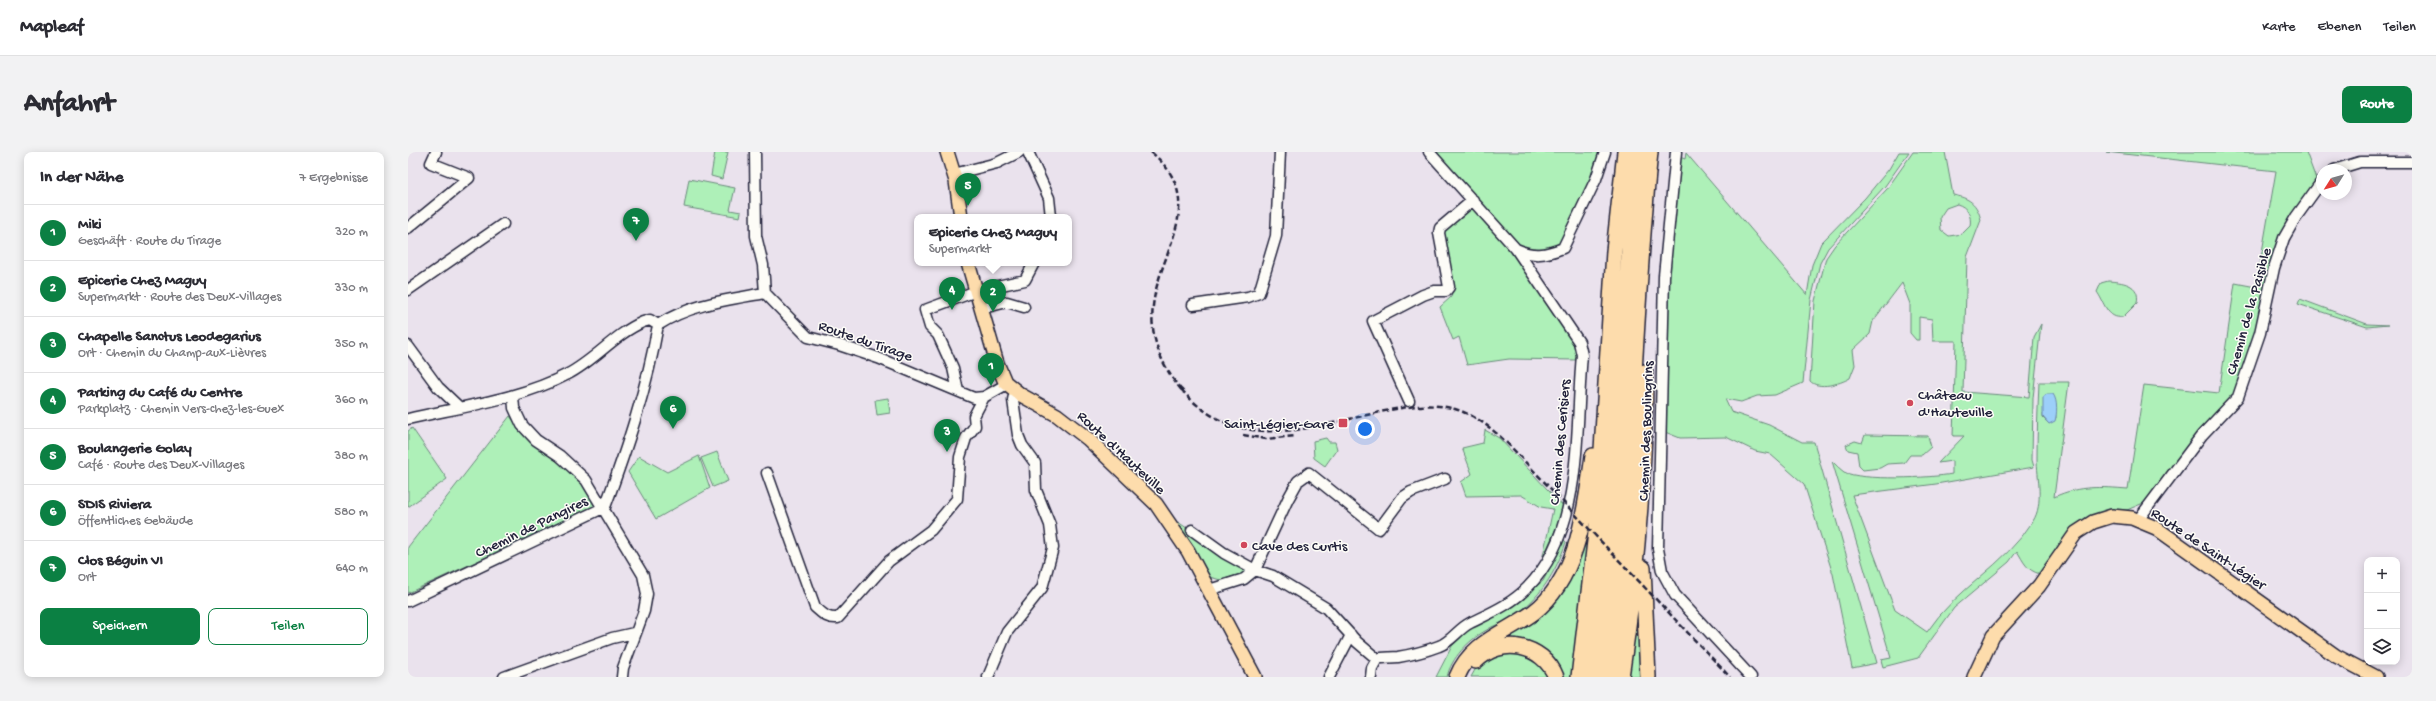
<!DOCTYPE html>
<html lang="de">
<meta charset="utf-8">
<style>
:root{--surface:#fff;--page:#f2f2f3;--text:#2b2b33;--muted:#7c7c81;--line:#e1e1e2;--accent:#0b8043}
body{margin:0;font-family:"Gochi Hand",sans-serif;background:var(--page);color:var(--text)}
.controls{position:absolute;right:12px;bottom:12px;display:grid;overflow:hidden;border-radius:8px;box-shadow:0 2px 10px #0003}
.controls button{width:36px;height:36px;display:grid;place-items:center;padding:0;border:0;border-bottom:1px solid var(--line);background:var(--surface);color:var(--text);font:20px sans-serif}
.compass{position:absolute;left:1908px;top:12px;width:36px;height:36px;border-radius:50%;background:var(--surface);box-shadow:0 2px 10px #0003;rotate:233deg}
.you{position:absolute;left:957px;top:277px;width:14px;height:14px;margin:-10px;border:3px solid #fff;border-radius:50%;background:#1a73e8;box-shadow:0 0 0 6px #1a73e833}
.badge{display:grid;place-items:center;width:26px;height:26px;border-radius:50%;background:var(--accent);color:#fff;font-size:13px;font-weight:700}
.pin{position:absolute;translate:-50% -33px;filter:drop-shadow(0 1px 2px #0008)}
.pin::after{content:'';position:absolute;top:21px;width:14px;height:12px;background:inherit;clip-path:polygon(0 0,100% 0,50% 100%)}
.popup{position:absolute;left:506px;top:62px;width:158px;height:52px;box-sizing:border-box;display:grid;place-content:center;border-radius:8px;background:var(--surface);filter:drop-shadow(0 1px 3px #0005);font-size:13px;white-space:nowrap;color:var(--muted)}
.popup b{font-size:15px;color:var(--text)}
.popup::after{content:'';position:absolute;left:50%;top:100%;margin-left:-8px;border:8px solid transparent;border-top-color:var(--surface)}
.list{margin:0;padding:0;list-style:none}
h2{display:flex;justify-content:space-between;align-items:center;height:52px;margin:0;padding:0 16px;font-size:17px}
h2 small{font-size:13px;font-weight:400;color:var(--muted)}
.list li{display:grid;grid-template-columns:26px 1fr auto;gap:12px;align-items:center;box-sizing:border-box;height:56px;padding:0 16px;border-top:1px solid var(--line)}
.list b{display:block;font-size:15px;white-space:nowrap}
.list p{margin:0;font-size:13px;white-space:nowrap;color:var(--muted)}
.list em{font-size:13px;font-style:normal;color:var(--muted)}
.actions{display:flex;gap:8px;padding:12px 16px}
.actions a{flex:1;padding:9px 0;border:1px solid var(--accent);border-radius:8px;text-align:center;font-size:14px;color:var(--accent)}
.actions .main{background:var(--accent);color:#fff}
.icon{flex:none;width:22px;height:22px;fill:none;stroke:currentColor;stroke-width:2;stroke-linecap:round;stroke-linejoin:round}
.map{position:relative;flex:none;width:2004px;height:525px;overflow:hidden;border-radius:8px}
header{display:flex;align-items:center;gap:24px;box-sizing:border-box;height:56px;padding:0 20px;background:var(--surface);border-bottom:1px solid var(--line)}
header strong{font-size:19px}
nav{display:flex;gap:22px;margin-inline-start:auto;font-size:14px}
.intro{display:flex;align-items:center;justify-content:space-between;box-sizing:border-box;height:96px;padding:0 24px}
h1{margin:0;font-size:28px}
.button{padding:10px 18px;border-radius:8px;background:var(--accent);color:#fff;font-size:14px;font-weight:700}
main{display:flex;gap:24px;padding:0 24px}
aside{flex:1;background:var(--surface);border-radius:8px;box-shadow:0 2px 10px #0003}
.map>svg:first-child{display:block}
</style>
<header>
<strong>Mapleaf</strong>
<nav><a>Karte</a><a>Ebenen</a><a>Teilen</a></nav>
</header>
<div class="intro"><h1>Anfahrt</h1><a class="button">Route</a></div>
<main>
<aside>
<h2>In der Nähe<small>7 Ergebnisse</small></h2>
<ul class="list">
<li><span class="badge">1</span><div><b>Miki</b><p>Geschäft · Route du Tirage</p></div><em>320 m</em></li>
<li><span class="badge">2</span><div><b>Epicerie Chez Maguy</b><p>Supermarkt · Route des Deux-Villages</p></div><em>330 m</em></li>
<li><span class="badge">3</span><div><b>Chapelle Sanctus Leodegarius</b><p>Ort · Chemin du Champ-aux-Lièvres</p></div><em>350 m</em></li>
<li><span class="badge">4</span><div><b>Parking du Café du Centre</b><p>Parkplatz · Chemin Vers-chez-les-Guex</p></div><em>360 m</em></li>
<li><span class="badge">5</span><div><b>Boulangerie Golay</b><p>Café · Route des Deux-Villages</p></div><em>380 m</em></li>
<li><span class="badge">6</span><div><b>SDIS Riviera</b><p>Öffentliches Gebäude</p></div><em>580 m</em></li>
<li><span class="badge">7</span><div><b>Clos Béguin VI</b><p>Ort</p></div><em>640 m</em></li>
</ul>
<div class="actions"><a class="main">Speichern</a><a>Teilen</a></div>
</aside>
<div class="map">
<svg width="2004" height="525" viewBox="0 0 2004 525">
<rect width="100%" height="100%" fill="#eae2ed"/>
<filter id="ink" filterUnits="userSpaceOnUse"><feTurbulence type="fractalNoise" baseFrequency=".025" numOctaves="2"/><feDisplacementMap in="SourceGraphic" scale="8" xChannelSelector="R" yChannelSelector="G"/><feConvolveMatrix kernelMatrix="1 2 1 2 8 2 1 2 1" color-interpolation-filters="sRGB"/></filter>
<g filter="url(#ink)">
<!-- green -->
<path fill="#aef0b8" stroke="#68897a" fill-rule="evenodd" d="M 307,0 L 320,0 L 314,27 L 303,24 Z
M 1026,0 L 1195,0 L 1155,93 L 1147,97 L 1110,95 Z
M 1491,0 L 1501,0 L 1477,34 L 1420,96 L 1412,111 L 1403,148 L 1395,231 L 1367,243 L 1349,244 L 1333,250 L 1317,247 L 1323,260 L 1361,273 L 1394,290 L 1406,290 L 1469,511 L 1444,516 L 1425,422 L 1396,332 L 1362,302 L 1347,299 L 1318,285 L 1272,286 L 1257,280 L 1262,99 L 1272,5 L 1277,7 L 1278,1 L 1399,143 L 1404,113 L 1413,91 L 1457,46 L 1481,17 Z
M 1505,0 L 1537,0 L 1545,43 C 1561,46 1569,51 1573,68 L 1559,105 L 1555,240 L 1621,245 L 1626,185 L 1633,172 L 1625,246 L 1624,308 L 1626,315 L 1528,332 L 1444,343 L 1487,458 L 1519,480 C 1548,436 1597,414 1625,369 C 1636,352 1629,325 1629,306 C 1629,281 1630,255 1631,230 L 1661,230 L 1646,345 C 1672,333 1693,335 1720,337 L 1736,233 L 1811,241 L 1827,131 L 1848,135 L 1868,19 L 1698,0 L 1898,0 L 1908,27 L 1885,64 L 1832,235 L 1740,349 L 1719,358 L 1703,358 L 1672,370 L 1661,380 L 1632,422 C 1618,418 1616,410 1609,399 L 1601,410 L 1546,456 L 1510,506 L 1475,515 L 1473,508 L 1483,506 L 1424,309 C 1428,313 1432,317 1436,320 C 1453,329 1524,326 1544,322 L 1544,309 L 1530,311 L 1556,284 L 1545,284 L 1548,189 L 1525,189 L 1524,167 L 1511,165 L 1511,188 L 1508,188 L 1502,181 L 1502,152 L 1494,131 L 1465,169 L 1462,182 L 1445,198 L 1447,213 L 1442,226 C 1432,232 1410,238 1402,229 L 1407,149 L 1418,106 L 1427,93 L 1479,37 ZM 1549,52 C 1559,55 1564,63 1562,74 L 1554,82 L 1541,84 L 1533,78 L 1532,65 L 1538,56 ZM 1647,250 L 1648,266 L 1641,272 L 1635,266 L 1635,262 Z
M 281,27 L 327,36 L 322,58 L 333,60 L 332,65 L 276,55 Z
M 1065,54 L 1106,100 L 1166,189 L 1169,199 L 1168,208 L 1101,207 L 1059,213 L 1051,185 L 1045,188 L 1032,155 L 1043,145 L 1045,130 L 1034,81 Z
M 1700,129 C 1713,130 1733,131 1729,151 L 1715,165 C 1699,168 1696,149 1689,140 L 1693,131 Z
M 1892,147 L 1959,172 L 1980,173 L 1959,175 L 1890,152 Z
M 480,246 L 482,261 L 469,263 L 467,248 Z
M 102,264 L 120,288 L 174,328 L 187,355 L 0,441 L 0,395 Z
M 4,276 L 39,327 L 0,355 L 0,279 Z
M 1077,278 L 1091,286 L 1157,356 L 1134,408 L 1145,357 L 1133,355 L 1113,343 L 1058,344 L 1053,330 L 1064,322 L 1054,296 L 1075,291 Z
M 1457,283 L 1520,284 L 1523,295 L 1514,303 L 1502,303 L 1496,311 L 1479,312 L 1472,316 L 1455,318 L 1451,314 L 1449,300 L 1440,298 L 1438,293 L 1447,289 L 1454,291 Z
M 918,286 L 921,290 L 927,290 L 929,297 L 917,314 L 906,306 L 905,289 Z
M 309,300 L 320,329 L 305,335 L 293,306 Z
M 231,304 L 259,320 L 291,304 L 302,336 L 248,367 L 220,320 Z
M 1185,343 L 1165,525 L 1152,525 L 1129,498 L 1065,503 L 1135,456 Z
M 770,370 L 836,415 L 837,421 L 813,428 L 801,425 Z
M 1156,388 L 1158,390 C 1148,420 1132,447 1104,465 C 1096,471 1085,473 1077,479 C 1061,488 1043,506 1039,525 L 1028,525 L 1044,494 L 1056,480 L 1092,462 L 1135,429 Z
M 1229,435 L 1236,525 L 1218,525 Z
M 1094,500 L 1123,503 L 1143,525 L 1063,525 L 1068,516 Z"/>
<!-- water -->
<path fill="#9ccff9" stroke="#6b8aad" d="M 1639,242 L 1645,242 C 1650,249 1649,262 1647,269 L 1641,272 L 1635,265 L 1635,245 Z"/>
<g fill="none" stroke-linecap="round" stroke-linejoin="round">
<!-- minor casing -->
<g stroke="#22223b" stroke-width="13">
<path id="minor" d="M 347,0 L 348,84 L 355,113 L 357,141
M 620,0 L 641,46 L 643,65
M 1268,0 L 1256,124 L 1250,397 L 1254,419 L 1267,443 L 1343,525
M 1926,18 L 1952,10 L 2004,10
M 546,22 L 589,11 L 611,0
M 0,76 L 61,26 L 23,11 L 28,0
M 1108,97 C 1125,105 1138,103 1155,96 L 1188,27 L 1197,0
M 0,138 L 95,72
M 785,153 L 840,145 L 851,141 L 868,84 L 872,0
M 575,156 L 599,150 L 616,155
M 0,194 L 30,235 L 51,255
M 550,239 L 545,216 L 530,183 L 522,175 L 517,158 L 571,138 L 617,128 L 626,111
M 105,244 L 106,256 L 114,273 L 128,288 L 152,304 L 178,328 L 235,423 L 239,442 L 236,459 L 215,516 L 214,525
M 1001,249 L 965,169 L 1015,143 L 1026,139 L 1038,139 L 1041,135 L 1031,81 L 1032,76 L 1065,48
M 0,267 C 52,255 113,247 160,222 C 187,208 207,182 235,170 L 242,168 L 250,173 C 283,152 319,148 357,141 L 400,185 L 431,193 L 470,206 L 566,246 L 576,245 L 599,232
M 359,321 L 407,455 C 415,462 419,467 430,466 L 481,409 L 523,378 L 549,347 L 552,305 L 558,286 L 567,274 L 566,264 L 576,245
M 1730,368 L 1794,283 L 1830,245 L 1852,181 L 1866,116 L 1876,86 L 1888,65 L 1914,29
M 784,378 L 816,401 L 847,418 L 865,424 L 918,456 L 949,490 L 969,507
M 801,438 L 836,427 L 847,418 L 880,347 L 890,329 L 901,321 L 971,377 L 994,346 L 1003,340 L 1037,327
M 0,449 L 197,355 C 219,296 239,236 250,173
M 96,525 L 204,486 L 226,481
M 580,525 L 599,480 L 634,436 L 645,396 L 642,373 L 628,338 L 627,311 L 614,293 L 610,283 L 605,248 L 607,239
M 921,525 L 943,483
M 963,525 L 964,516 L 969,507 C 975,505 982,506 990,505 C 1002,503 1018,499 1031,494 C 1043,490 1050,477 1062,471 C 1082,461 1102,453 1119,436 C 1176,379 1167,278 1174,203 L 1171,190 L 1108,97 L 1021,0"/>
</g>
<!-- major casing -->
<g stroke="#22223b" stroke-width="16">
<path id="major" d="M 539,0 L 548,29 L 553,65
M 560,111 L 589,211 L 597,230 L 613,243 L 649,263 L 680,287 L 748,352 L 780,399 L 847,525
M 1566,525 L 1585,484 L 1631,434 L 1668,381 L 1685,370 L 1704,364 L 1724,366 L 1748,376 L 1928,504 L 1968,525"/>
</g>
<!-- highway casing -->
<g stroke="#22223b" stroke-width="18">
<path id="highway" d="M 1235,416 L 1240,525
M 1068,509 C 1093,484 1135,492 1148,525
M 1049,525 C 1063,490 1098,481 1126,460 C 1171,425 1177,357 1185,304
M 1171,525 L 1190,364 L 1206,99 L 1217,0
M 1185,525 L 1202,380 L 1228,0
M 1199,525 C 1225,351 1224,175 1242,0
M 1213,525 C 1228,424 1237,322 1237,220"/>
</g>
<!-- minor -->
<use href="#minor" stroke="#fdfcf7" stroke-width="10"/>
<!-- major -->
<use href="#major" stroke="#fddcac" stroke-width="13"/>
<!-- highway -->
<use href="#highway" stroke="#fddcac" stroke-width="15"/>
<!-- rail -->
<path stroke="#22223b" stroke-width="2.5" stroke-dasharray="6 3" stroke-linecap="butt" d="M 743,0 C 802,49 751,98 745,154 C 741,186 755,217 776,241
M 773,237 C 830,303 899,276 972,260 C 997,255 1022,250 1047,257 C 1070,264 1087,279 1104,296 L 1322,525
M 835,283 L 858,287 L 887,284"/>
</g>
</g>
<!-- markers -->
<g fill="#d1495b" stroke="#fdfcf7" stroke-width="1.5">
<circle cx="1502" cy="251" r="4"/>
<rect x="930" y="266" width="10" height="10" rx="2"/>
<circle cx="836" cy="393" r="4"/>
</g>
<g text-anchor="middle" stroke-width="3" stroke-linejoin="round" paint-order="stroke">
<!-- street labels -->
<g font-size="15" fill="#22223b" stroke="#fdfcf7">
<text transform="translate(1840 159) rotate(-74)" y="5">Chemin de la Paisible</text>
<text transform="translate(458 188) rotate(19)" y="5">Route du Tirage</text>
<text transform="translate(1237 279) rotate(-88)" y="5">Chemin des Boulingrins</text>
<text transform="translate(1151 290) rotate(-85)" y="5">Chemin des Cerisiers</text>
<text transform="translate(714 300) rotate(43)" y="5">Route d'Hauteville</text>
<text transform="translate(123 374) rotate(-26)" y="5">Chemin de Pangires</text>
<text transform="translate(1801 396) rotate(34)" y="5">Route de Saint-Légier</text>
</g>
<!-- poi labels -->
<g font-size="15" fill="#22223b" stroke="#fdfcf7" text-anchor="start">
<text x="1510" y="247">Château<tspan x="1510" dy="17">d'Hauteville</tspan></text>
<text x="926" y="276" text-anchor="end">Saint-Légier-Gare</text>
<text x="844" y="398">Cave des Curtis</text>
</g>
</g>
</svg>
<div class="controls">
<button>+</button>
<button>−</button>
<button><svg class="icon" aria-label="layers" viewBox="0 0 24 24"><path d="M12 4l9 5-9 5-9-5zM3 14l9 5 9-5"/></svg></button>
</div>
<svg class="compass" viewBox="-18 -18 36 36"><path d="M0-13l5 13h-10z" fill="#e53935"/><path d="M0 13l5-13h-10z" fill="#7c7c81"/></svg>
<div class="you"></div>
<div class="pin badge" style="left:583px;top:234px">1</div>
<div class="pin badge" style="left:585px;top:160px">2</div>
<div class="popup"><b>Epicerie Chez Maguy</b>Supermarkt</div>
<div class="pin badge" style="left:539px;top:300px">3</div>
<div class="pin badge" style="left:544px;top:158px">4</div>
<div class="pin badge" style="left:560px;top:54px">5</div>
<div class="pin badge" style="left:265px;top:277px">6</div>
<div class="pin badge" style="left:228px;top:89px">7</div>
</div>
</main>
